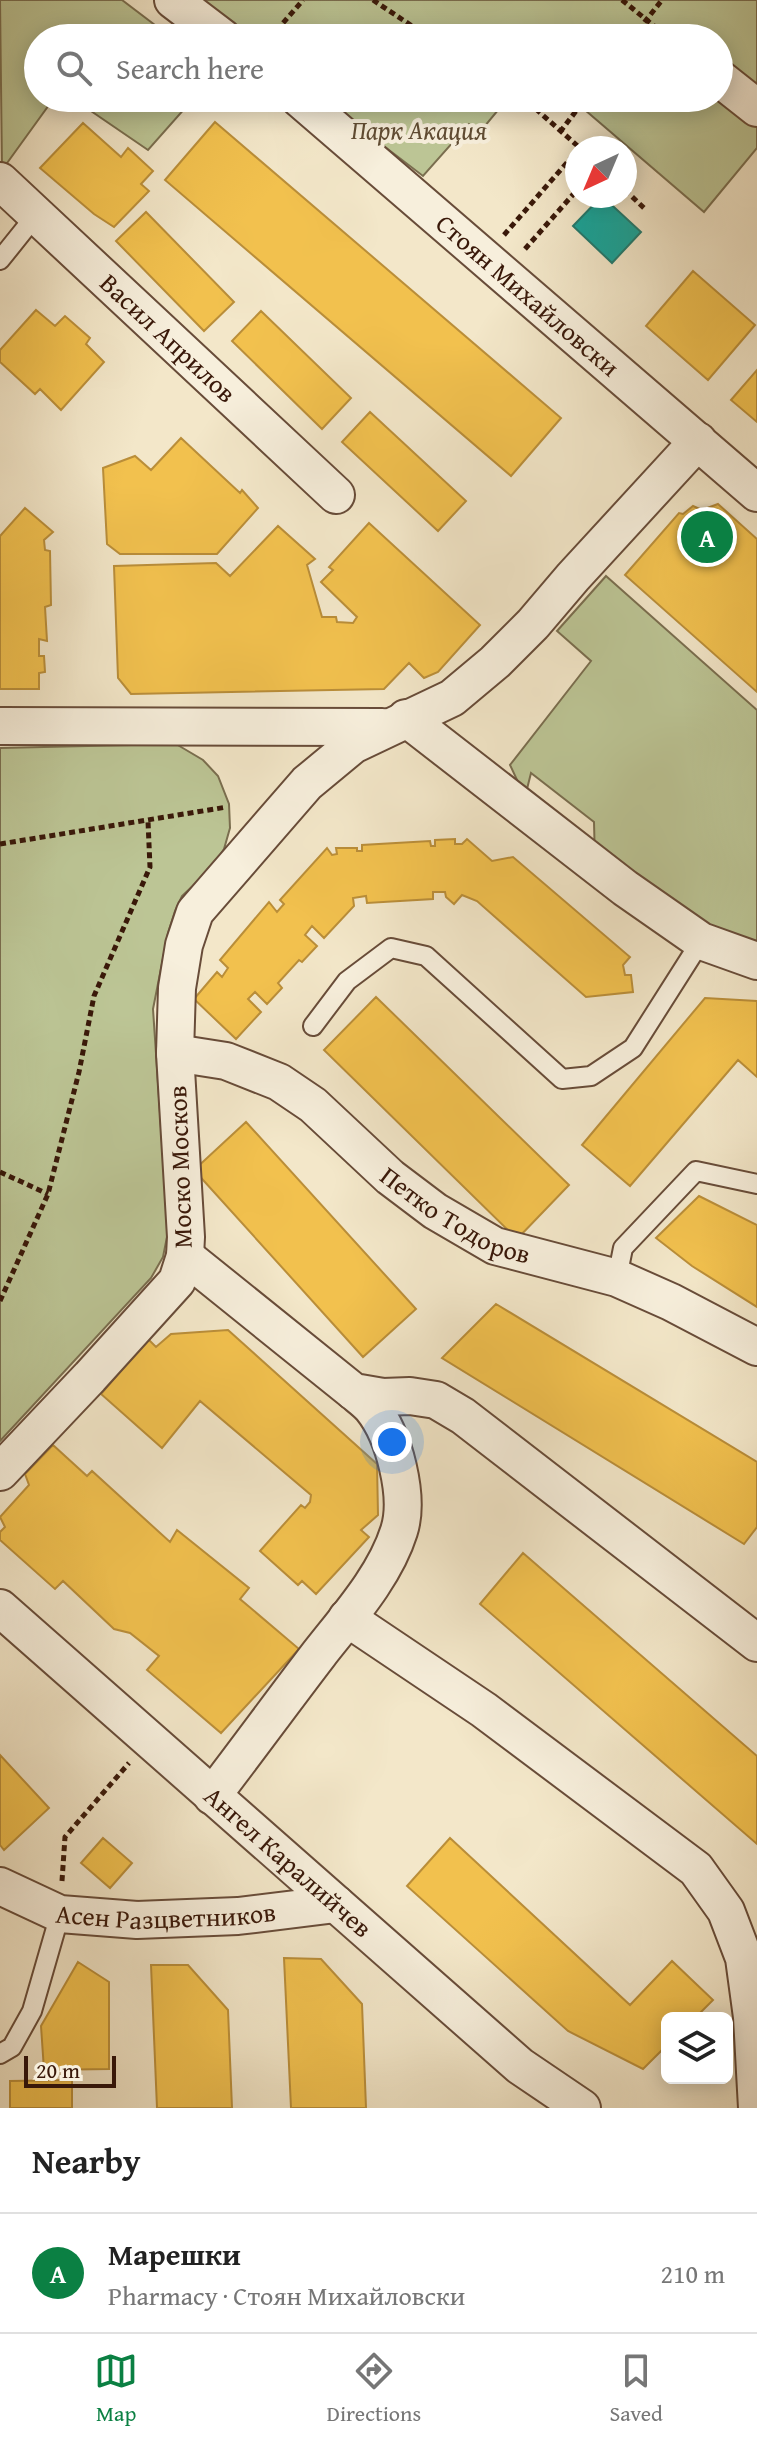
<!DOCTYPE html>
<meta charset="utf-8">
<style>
:root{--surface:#fff;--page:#f2f2f2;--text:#222;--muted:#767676;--line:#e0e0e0;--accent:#0b8043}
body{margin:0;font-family:"Gentium Book Plus",serif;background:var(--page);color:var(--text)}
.controls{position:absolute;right:24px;bottom:24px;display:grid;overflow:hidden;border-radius:12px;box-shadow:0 4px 20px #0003}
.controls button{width:72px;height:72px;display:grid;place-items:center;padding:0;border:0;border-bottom:2px solid var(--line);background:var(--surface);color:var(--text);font:40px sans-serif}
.compass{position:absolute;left:565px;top:136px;width:72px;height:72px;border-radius:50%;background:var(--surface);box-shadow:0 4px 20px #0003;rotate:224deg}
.scale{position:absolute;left:24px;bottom:20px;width:92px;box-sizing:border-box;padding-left:8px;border:4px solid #391809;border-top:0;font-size:22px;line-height:28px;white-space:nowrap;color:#391809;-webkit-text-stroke:6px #f7efdc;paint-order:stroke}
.you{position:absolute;left:392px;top:1442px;width:28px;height:28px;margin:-20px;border:6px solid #fff;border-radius:50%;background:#1a73e8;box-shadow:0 0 0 12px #1a73e833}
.badge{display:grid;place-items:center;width:52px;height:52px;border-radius:50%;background:var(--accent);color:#fff;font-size:26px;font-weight:700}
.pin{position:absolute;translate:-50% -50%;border:4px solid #fff;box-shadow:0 2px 8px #0006}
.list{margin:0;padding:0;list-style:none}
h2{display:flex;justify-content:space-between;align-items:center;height:104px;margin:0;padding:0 32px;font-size:34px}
h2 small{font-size:26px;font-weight:400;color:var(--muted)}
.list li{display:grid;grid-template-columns:52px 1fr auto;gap:24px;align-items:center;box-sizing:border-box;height:120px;padding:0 32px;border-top:2px solid var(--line)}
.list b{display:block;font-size:30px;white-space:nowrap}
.list p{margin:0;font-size:26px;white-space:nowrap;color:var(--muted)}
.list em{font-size:26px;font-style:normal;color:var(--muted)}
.icon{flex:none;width:44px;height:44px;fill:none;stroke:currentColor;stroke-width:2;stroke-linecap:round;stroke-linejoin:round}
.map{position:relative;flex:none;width:757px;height:2108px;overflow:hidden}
.search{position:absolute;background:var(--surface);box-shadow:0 4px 20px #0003;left:24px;right:24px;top:24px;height:88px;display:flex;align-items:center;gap:20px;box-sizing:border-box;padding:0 28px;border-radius:44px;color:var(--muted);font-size:30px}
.sheet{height:224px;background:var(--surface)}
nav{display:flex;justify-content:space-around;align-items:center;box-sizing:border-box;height:112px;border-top:2px solid var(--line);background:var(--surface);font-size:22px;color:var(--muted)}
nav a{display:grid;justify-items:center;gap:4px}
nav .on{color:var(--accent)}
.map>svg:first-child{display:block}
</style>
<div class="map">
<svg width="757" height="2108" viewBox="0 0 757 2108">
<rect width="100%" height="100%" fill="#f3e7c9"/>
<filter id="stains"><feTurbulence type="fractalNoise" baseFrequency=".0025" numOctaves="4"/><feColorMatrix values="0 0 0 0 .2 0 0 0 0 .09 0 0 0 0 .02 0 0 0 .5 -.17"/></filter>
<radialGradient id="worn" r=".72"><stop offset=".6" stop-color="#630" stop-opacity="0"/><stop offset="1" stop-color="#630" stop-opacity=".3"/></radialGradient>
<!-- green -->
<path fill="#bcc595" stroke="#7a6e4f" stroke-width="2" d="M 0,0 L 122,0 L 172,38 L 38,38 L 38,98 L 54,98 L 2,170 Z
M 193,0 L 757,0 L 757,148 L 704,212 L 571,98 L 719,98 L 719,38 L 243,38 Z
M 72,98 L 194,98 L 148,150 Z
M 321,98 L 508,98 L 480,132 L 469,124 L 423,176 Z
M 606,576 L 757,710 L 757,948 L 700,929 L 595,862 L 594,822 L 531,773 L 525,797 L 510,765 L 591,661 L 557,631 Z
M 176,744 L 203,760 L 218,776 L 229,804 L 230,828 L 224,849 L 214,866 L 182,896 L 175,911 L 168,933 L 153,1009 L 168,1232 L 163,1257 L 151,1278 L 0,1441 L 0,748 Z"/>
<!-- homes -->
<path fill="#f2c14e" stroke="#ba8e39" stroke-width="2" d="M 215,122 L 561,418 L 511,476 L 165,180 Z
M 83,123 L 121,157 L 128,148 L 153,171 L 141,184 L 149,191 L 114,227 L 94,214 L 40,168 Z
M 146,212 L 234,302 L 204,331 L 116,241 Z
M 693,271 L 755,325 L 708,380 L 646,326 Z
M 36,310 L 55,326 L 65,316 L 90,338 L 86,344 L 104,362 L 61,410 L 40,389 L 35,394 L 0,362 L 0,350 Z
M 261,311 L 351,398 L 322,429 L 232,341 Z
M 757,370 L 757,422 L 731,400 Z
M 370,412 L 466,501 L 438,531 L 342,442 Z
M 181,438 L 240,493 L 242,490 L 258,508 L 217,554 L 120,554 L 107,544 L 103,468 L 135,456 L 151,470 Z
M 718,504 L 757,539 L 757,692 L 625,575 L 679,513 L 683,514 L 693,506 L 702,510 Z
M 25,508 L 53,532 L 44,540 L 45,550 L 50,551 L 51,605 L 45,607 L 47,641 L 39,639 L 39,656 L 44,656 L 45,672 L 39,673 L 39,689 L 0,689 L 0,536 Z
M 369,523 L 480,625 L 438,672 L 424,678 L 409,663 L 384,689 L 131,694 L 118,678 L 114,566 L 216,563 L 230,576 L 278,526 L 315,559 L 307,565 L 322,617 L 336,617 L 337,622 L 353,623 L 357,617 L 321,582 L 333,570 L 329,567 Z
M 455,839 L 455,844 L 462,844 L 467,839 L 492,861 L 513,857 L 630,957 L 623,965 L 625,975 L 631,975 L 633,992 L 586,997 L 477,901 L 462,895 L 454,904 L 446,897 L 445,892 L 433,892 L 433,899 L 367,903 L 366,896 L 353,898 L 354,906 L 324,938 L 312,926 L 305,935 L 317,946 L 302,962 L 299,960 L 278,983 L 282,988 L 267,1004 L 255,992 L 248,999 L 261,1012 L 236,1039 L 194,999 L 217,972 L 222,977 L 228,968 L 220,960 L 269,902 L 277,912 L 284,904 L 280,900 L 327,848 L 332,855 L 337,854 L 336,848 L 357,848 L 357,851 L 362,851 L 362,845 L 430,841 L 431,846 L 435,846 L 435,840 Z
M 376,997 L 569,1185 L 517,1239 L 324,1050 Z
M 705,998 L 757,1001 L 757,1077 L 738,1060 L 630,1186 L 582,1145 Z
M 246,1122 L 416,1309 L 363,1357 L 194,1170 Z
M 699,1196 L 757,1225 L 757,1307 L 692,1266 L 656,1238 Z
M 496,1304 L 757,1462 L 757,1527 L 744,1544 L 442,1358 Z
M 228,1330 L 377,1464 L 378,1515 L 361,1530 L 369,1537 L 316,1594 L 302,1581 L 298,1585 L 260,1551 L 301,1505 L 305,1508 L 310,1502 L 311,1495 L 200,1401 L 162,1448 L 101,1394 L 148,1339 L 156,1347 L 171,1334 Z
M 53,1445 L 87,1476 L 92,1471 L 170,1542 L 177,1530 L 249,1588 L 240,1599 L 299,1649 L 221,1733 L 147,1670 L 159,1656 L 130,1633 L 114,1629 L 63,1581 L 55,1589 L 0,1540 L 0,1532 L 5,1527 L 0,1517 L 29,1485 L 25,1474 Z
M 523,1553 L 757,1756 L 757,1844 L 480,1604 Z
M 0,1755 L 49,1808 L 4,1850 L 0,1845 Z
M 103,1838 L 132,1863 L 110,1888 L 81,1863 Z
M 450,1838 L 630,2005 L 672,1961 L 713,2000 L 695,2018 L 667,2018 L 667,2045 L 643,2069 L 568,2031 L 407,1886 Z
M 284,1958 L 321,1959 L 362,2004 L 366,2108 L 291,2108 Z
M 78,1962 L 109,1982 L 109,2069 L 44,2070 L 41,2026 Z
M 151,1965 L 188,1965 L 228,2010 L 232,2108 L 157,2108 Z
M 72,2080 L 72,2108 L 10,2108 L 10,2081 Z"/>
<!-- public -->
<path fill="#17a398" stroke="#21796d" stroke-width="2" d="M 602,196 L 641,232 L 612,263 L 573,226 Z"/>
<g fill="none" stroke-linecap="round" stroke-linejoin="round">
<!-- service casing -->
<g stroke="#684c39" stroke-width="22">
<path id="service" d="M 0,260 L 36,215
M 313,1026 L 347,981 L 391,948 L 426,956 L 562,1079 L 591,1076 L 633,1048 L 701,941
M 617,1278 L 623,1248 L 696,1171 L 757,1184
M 0,2054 L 12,2047 L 32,2011 L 60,1914"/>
</g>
<!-- minor casing -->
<g stroke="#684c39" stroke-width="40">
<g id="minor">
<path d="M 173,0 L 223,38"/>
<path d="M 719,78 L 757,108"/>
<path id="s1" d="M 299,98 L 757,493"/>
<path id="s2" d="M 0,181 L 336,495"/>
<path d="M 406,718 L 625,888 L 701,941 L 757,961"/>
<path d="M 0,726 L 382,727"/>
<path id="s3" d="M 175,1053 L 226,1061 L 279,1082 L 313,1105 L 390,1177 L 435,1211 L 495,1246 L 617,1278 L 671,1302 L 757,1347"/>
<path d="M 185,1256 L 354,1392 L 383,1397 L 410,1396 L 436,1400 L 463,1416 L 757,1643"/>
<path d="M 0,1472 L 90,1377 L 177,1281 L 185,1256 L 186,1237 L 175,1053 L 177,988 L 184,945 L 195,912 L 307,783 L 353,745 L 452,698 L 495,662 L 533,624 L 573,577 L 698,441"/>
<path id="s4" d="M 0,1608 L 520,2066 L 582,2108"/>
<path d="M 347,1618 L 484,1710 L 696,1869 L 726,1911 L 744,1958 L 752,2017 L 757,2108"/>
<path d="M 212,1796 C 248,1749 283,1701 319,1654 C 348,1617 385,1576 399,1531 C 410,1497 394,1435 372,1408 C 367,1402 360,1397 354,1392"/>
<path id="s5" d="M 0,1886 L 60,1914 L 137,1920 L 238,1916 L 336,1904"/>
</g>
</g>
<!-- path -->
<path stroke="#391809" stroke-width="5" stroke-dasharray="6 4" stroke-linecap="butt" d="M 373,0 L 430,38
M 622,0 L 669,38
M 270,38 L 303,0
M 632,38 L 662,0
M 519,98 L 537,110 L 580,148
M 560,132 L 586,98
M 625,190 L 645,209
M 504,235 L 577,151
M 525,249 L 577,190
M 0,844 L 227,807
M 0,1172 L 48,1194
M 0,1301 L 48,1194 L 79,1072 L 94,996 L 150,867 L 148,821
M 62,1881 L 65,1837 L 129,1763"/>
<!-- service -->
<use href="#service" stroke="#f7efdc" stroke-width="18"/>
<!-- minor -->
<use href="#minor" stroke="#f7efdc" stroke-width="36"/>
</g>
<g text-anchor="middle" stroke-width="8" stroke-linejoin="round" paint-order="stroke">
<!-- park labels -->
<g font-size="26" font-style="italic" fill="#604c33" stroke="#f7efdc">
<text x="419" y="139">Парк Акация</text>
</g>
<!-- street labels -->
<g font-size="26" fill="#391809" stroke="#f7efdc">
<text dy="9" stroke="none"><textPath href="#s1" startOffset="302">Стоян Михайловски</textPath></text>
<text dy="9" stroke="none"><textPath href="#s2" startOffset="230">Васил Априлов</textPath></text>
<text transform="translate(180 1167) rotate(-92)" y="9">Моско Москов</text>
<text dy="9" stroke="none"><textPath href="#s3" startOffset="332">Петко Тодоров</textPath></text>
<text dy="9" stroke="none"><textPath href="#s4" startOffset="384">Ангел Каралийчев</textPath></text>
<text dy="9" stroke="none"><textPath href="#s5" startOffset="172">Асен Разцветников</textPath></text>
</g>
</g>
<rect width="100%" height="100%" filter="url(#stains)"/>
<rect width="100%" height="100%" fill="url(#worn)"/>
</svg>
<div class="controls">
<button><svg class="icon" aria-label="layers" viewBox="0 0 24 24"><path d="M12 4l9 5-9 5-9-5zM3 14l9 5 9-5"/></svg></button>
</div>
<svg class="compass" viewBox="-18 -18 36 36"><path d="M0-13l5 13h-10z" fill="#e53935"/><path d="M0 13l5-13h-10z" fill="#767676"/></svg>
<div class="scale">20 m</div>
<div class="you"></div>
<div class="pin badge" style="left:707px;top:537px">A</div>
<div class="search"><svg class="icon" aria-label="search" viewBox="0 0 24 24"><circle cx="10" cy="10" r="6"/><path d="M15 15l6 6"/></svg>Search here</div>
</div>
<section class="sheet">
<h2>Nearby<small></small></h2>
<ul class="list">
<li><span class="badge">A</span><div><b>Марешки</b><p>Pharmacy · Стоян Михайловски</p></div><em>210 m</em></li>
</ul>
</section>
<nav>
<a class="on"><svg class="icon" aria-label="map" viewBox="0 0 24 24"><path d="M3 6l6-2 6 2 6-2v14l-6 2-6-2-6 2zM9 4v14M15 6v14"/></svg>Map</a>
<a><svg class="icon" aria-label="directions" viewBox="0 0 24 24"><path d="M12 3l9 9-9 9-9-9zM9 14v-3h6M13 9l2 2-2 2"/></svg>Directions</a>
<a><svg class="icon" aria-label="saved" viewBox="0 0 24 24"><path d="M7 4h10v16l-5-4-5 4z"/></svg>Saved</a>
</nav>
